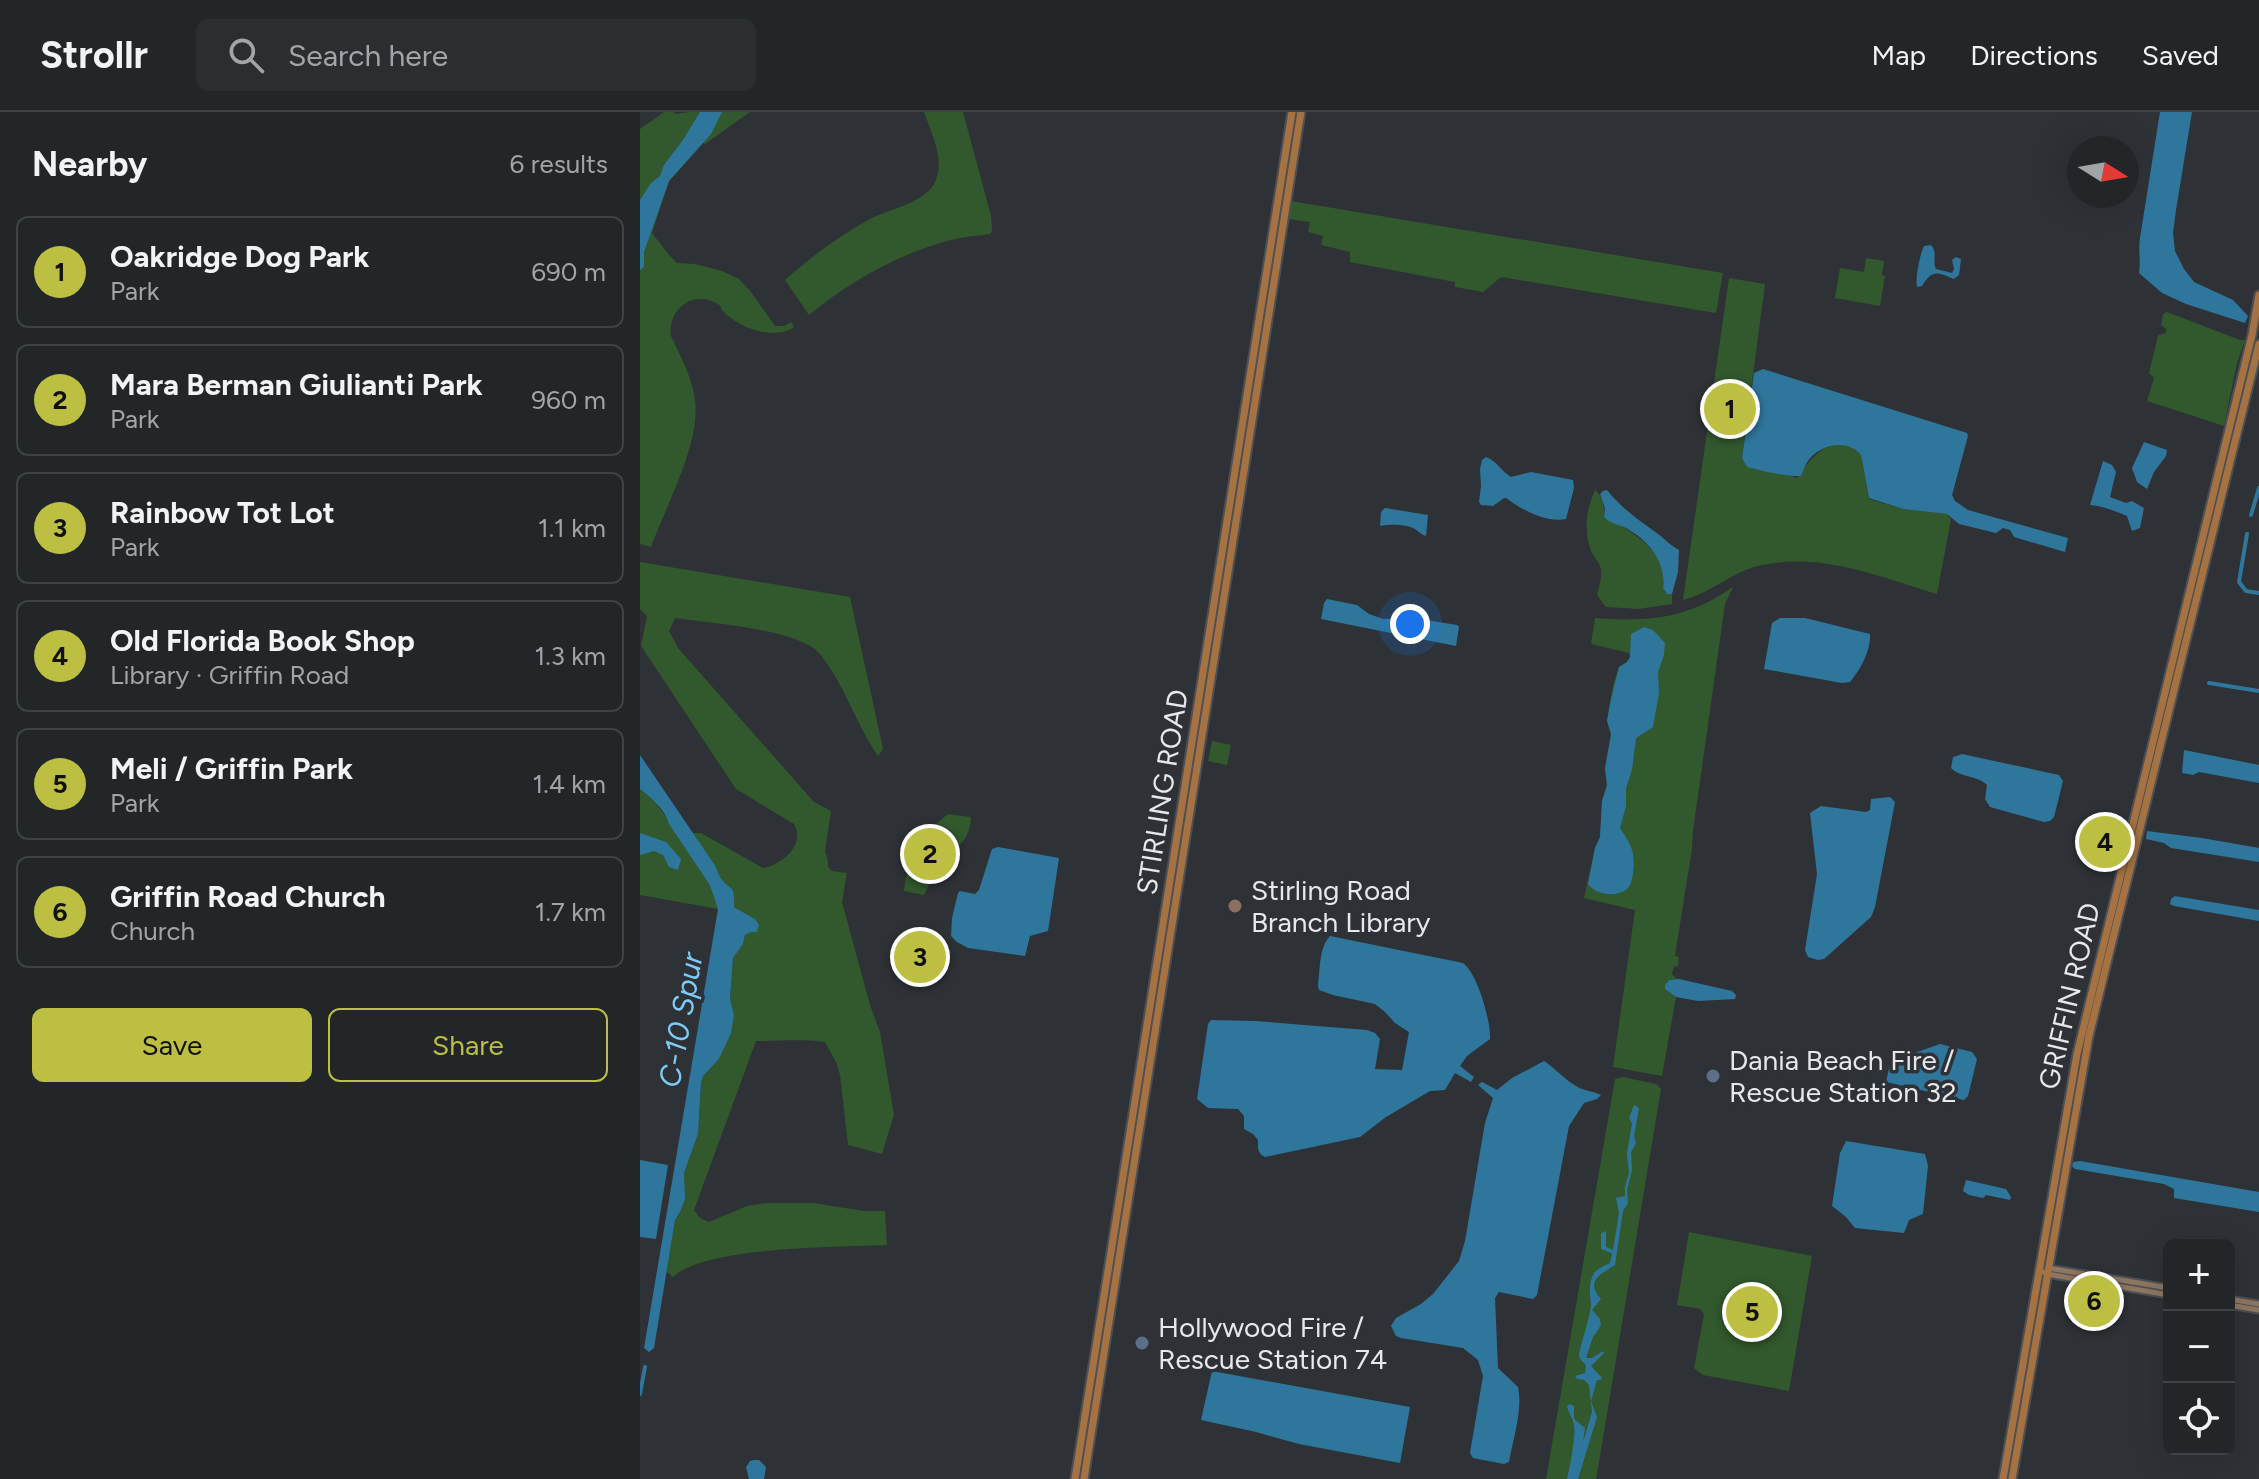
<!DOCTYPE html>
<meta charset="utf-8">
<style>
:root{--surface:#222628;--page:#2a2e30;--text:#f1f3f6;--muted:#a2a5a8;--line:#3f4345;--accent:#bdbf43}
body{margin:0;font-family:Figtree,sans-serif;background:var(--page);color:var(--text)}
.controls{position:absolute;right:24px;bottom:24px;display:grid;overflow:hidden;border-radius:12px;box-shadow:0 8px 32px #0002}
.controls button{width:72px;height:72px;display:grid;place-items:center;padding:0;border:0;border-bottom:2px solid var(--line);background:var(--surface);color:var(--text);font:40px sans-serif}
.compass{position:absolute;left:1427px;top:24px;width:72px;height:72px;border-radius:50%;background:var(--surface);box-shadow:0 8px 32px #0002;rotate:101deg}
.you{position:absolute;left:770px;top:512px;width:28px;height:28px;margin:-20px;border:6px solid #fff;border-radius:50%;background:#1a73e8;box-shadow:0 0 0 12px #1a73e833}
.badge{display:grid;place-items:center;width:52px;height:52px;border-radius:50%;background:var(--accent);color:#111;font-size:26px;font-weight:700}
.pin{position:absolute;translate:-50% -50%;border:4px solid #fff;box-shadow:0 2px 8px #0006}
.list{margin:0;padding:0;list-style:none}
h2{display:flex;justify-content:space-between;align-items:center;height:104px;margin:0;padding:0 32px;font-size:34px}
h2 small{font-size:26px;font-weight:400;color:var(--muted)}
.list li{display:grid;grid-template-columns:52px 1fr auto;gap:24px;align-items:center;box-sizing:border-box;height:112px;margin:0 16px 16px;padding:0 16px;border:2px solid var(--line);border-radius:12px}
.list b{display:block;font-size:30px;white-space:nowrap}
.list p{margin:0;font-size:26px;white-space:nowrap;color:var(--muted)}
.list em{font-size:26px;font-style:normal;color:var(--muted)}
.actions{display:flex;gap:16px;padding:24px 32px}
.actions a{flex:1;padding:18px 0;border:2px solid var(--accent);border-radius:12px;text-align:center;font-size:28px;color:var(--accent)}
.actions .main{background:var(--accent);color:#111}
.icon{flex:none;width:44px;height:44px;fill:none;stroke:currentColor;stroke-width:2;stroke-linecap:round;stroke-linejoin:round}
.map{position:relative;flex:none;width:1619px;height:1367px;overflow:hidden}
header{display:flex;align-items:center;gap:48px;box-sizing:border-box;height:112px;padding:0 40px;background:var(--surface);border-bottom:2px solid var(--line)}
header strong{font-size:38px}
nav{display:flex;gap:44px;margin-inline-start:auto;font-size:28px}
.search{width:560px;height:72px;background:var(--page);display:flex;align-items:center;gap:20px;box-sizing:border-box;padding:0 28px;border-radius:12px;color:var(--muted);font-size:30px}
main{display:flex}
aside{flex:1;background:var(--surface)}
.map>svg:first-child{display:block}
</style>
<header>
<strong>Strollr</strong>
<div class="search"><svg class="icon" aria-label="search" viewBox="0 0 24 24"><circle cx="10" cy="10" r="6"/><path d="M15 15l6 6"/></svg>Search here</div>
<nav><a>Map</a><a>Directions</a><a>Saved</a></nav>
</header>
<main>
<aside>
<h2>Nearby<small>6 results</small></h2>
<ul class="list">
<li><span class="badge">1</span><div><b>Oakridge Dog Park</b><p>Park</p></div><em>690 m</em></li>
<li><span class="badge">2</span><div><b>Mara Berman Giulianti Park</b><p>Park</p></div><em>960 m</em></li>
<li><span class="badge">3</span><div><b>Rainbow Tot Lot</b><p>Park</p></div><em>1.1 km</em></li>
<li><span class="badge">4</span><div><b>Old Florida Book Shop</b><p>Library · Griffin Road</p></div><em>1.3 km</em></li>
<li><span class="badge">5</span><div><b>Meli / Griffin Park</b><p>Park</p></div><em>1.4 km</em></li>
<li><span class="badge">6</span><div><b>Griffin Road Church</b><p>Church</p></div><em>1.7 km</em></li>
</ul>
<div class="actions"><a class="main">Save</a><a>Share</a></div>
</aside>
<div class="map">
<svg width="1619" height="1367" viewBox="0 0 1619 1367">
<rect width="100%" height="100%" fill="#2e3236"/>
<!-- green -->
<path fill="#32582d" d="M 24,0 L 33,0 L 36,2 L 49,0 L 110,0 L 65,32 L 63,31 L 29,69 L 12,121 L 30,144 L 37,151 L 55,152 L 82,159 L 99,167 L 111,180 L 135,214 L 144,214 L 151,210 L 154,215 C 134,229 99,216 84,200 C 77,193 85,196 76,191 C 51,177 27,200 31,224 C 41,245 52,265 55,288 C 61,330 26,394 11,435 L 0,432 L 0,17 Z
M 284,0 L 323,0 L 351,104 L 352,119 L 350,122 C 335,124 321,125 307,129 C 256,143 209,170 169,203 L 145,168 C 171,145 200,123 230,107 C 248,98 271,94 286,81 C 293,76 297,68 298,60 C 302,42 290,17 284,0 Z
M 651,89 L 1083,161 L 1076,201 L 861,165 L 843,180 L 815,175 L 815,170 L 710,150 L 710,140 L 681,133 L 683,124 L 668,120 L 670,110 L 648,107 Z
M 1226,146 L 1244,149 L 1242,163 L 1245,164 L 1240,194 L 1195,186 L 1200,156 L 1224,160 Z
M 1089,166 L 1125,172 L 1102,346 L 1107,355 C 1125,361 1140,359 1157,366 C 1170,345 1197,315 1221,343 L 1229,387 L 1263,397 L 1307,402 L 1311,407 L 1297,482 C 1241,465 1182,440 1122,453 C 1093,459 1071,481 1043,488 Z
M 1527,200 L 1600,228 L 1605,228 L 1597,251 L 1584,314 L 1507,289 L 1514,266 L 1509,261 L 1517,228 L 1518,223 L 1526,221 L 1526,217 L 1521,213 L 1523,202 Z
M 955,378 C 963,384 965,396 964,405 C 992,419 1029,440 1023,476 L 1027,482 L 1032,482 L 1032,492 L 998,497 L 966,495 L 957,483 C 959,475 962,466 961,458 C 960,450 955,447 952,441 C 943,421 946,398 955,378 Z
M 0,450 L 210,485 L 243,637 L 238,644 C 216,612 204,571 179,541 C 157,517 69,511 35,506 L 29,519 L 38,536 L 174,690 L 191,699 L 185,739 L 188,749 L 188,755 L 192,759 L 207,761 L 202,790 L 230,893 L 240,920 L 254,1003 L 242,1042 L 208,1033 L 200,963 L 197,952 L 185,930 C 162,927 140,929 116,929 L 54,1098 L 60,1106 L 69,1110 L 107,1094 L 128,1091 L 173,1091 L 224,1099 L 245,1099 L 247,1133 C 202,1135 64,1134 33,1165 L 26,1159 L 35,1108 L 40,1100 L 44,1079 L 44,1061 L 58,1022 L 61,971 L 63,964 L 79,947 L 94,903 L 90,887 L 93,845 L 103,832 L 105,823 L 111,820 L 115,807 L 94,795 L 78,797 L 0,783 L 0,677 L 15,690 L 27,706 L 53,721 L 61,721 L 123,756 C 142,753 166,732 154,712 L 96,677 L 1,534 L 7,504 L 0,497 Z
M 1093,475 L 1085,492 L 1053,719 L 1052,737 L 1035,844 L 1039,845 L 1038,855 L 1034,854 L 1032,862 L 1037,867 L 1029,868 L 1025,877 L 1036,885 L 1022,964 L 973,955 L 995,798 L 944,786 L 955,736 L 960,725 L 962,689 L 967,673 L 965,657 L 971,622 L 967,609 L 973,573 L 979,555 L 987,550 L 990,545 L 989,541 L 951,532 L 955,506 C 1009,510 1047,507 1093,475 Z
M 572,629 L 591,633 L 587,653 L 568,649 Z
M 308,702 L 330,705 L 331,708 C 329,723 323,735 306,740 L 284,783 L 264,779 C 267,747 283,721 308,702 Z
M 983,965 L 1016,972 L 1021,977 L 959,1350 L 956,1367 L 906,1367 L 975,967 Z
M 1049,1120 L 1172,1144 L 1149,1279 L 1063,1263 L 1054,1256 L 1064,1202 L 1060,1197 L 1037,1193 Z"/>
<!-- water -->
<path fill="#2f769d" d="M 60,0 L 82,0 L 71,22 L 29,69 L 4,140 L 4,155 L 0,158 L 0,88 L 11,71 L 20,64 L 24,53 L 43,28 Z
M 1520,0 L 1552,0 L 1536,98 L 1533,121 L 1535,139 L 1544,157 L 1554,170 L 1593,188 L 1608,204 L 1605,211 L 1546,192 L 1522,181 L 1499,161 C 1501,149 1498,138 1500,126 Z
M 1291,133 C 1298,140 1292,149 1296,157 L 1312,161 L 1314,157 L 1312,148 L 1316,145 L 1321,147 L 1319,163 L 1314,167 C 1298,160 1292,157 1282,174 L 1277,175 C 1275,167 1280,142 1284,134 Z
M 1123,257 L 1327,321 L 1328,324 L 1312,383 L 1315,389 L 1328,398 L 1428,426 L 1425,440 L 1374,425 L 1370,418 L 1363,416 L 1356,421 L 1319,412 L 1307,402 L 1263,397 L 1229,386 L 1221,343 C 1207,325 1176,333 1166,352 C 1164,356 1163,360 1161,364 C 1149,365 1120,359 1107,355 L 1102,346 L 1114,261 Z
M 1504,330 L 1527,338 L 1526,344 L 1514,360 L 1507,377 L 1497,370 L 1492,356 Z
M 846,345 C 857,349 861,359 871,365 L 891,360 L 933,368 L 934,376 L 926,407 C 906,411 882,398 866,386 L 864,386 L 853,394 L 841,393 L 839,390 L 841,374 L 840,357 L 842,348 Z
M 1463,349 L 1472,353 L 1476,360 L 1470,385 L 1486,391 L 1492,389 L 1504,396 L 1500,416 L 1492,419 L 1487,404 C 1475,399 1463,394 1450,393 Z
M 967,378 C 981,396 999,408 1018,422 C 1025,427 1031,434 1039,438 L 1038,460 L 1032,482 L 1027,482 L 1023,476 C 1027,449 1005,424 981,414 C 974,411 970,411 964,405 L 965,396 L 960,382 L 963,379 Z
M 745,396 L 788,403 L 786,424 C 782,423 779,420 775,417 C 766,412 750,412 740,414 L 741,400 Z
M 687,487 L 717,493 L 729,502 L 743,507 L 773,506 L 817,513 L 819,515 L 816,534 L 681,507 L 684,491 Z
M 1140,506 L 1165,506 L 1230,522 C 1231,538 1221,557 1210,570 L 1202,571 L 1124,557 L 1132,511 Z
M 1004,515 L 1013,518 L 1025,531 L 1024,543 L 1018,560 L 1019,581 L 1013,615 L 996,626 L 992,658 L 986,676 L 986,694 L 980,716 C 984,722 990,731 992,738 C 995,746 994,770 988,776 C 978,786 955,783 948,772 L 955,736 L 960,725 L 962,689 L 967,673 L 965,657 L 971,622 L 967,609 L 970,592 L 979,555 L 987,550 L 990,545 L 991,522 Z
M 1544,638 L 1619,653 L 1619,671 L 1559,660 L 1553,663 L 1542,661 Z
M 1322,642 L 1419,663 L 1423,669 L 1414,705 L 1410,709 L 1404,710 L 1350,695 L 1345,687 L 1347,673 C 1337,663 1321,666 1311,656 L 1313,645 Z
M 0,643 L 74,752 C 77,757 78,761 80,765 C 91,781 95,770 94,795 L 115,807 L 119,813 L 117,820 L 111,820 L 105,823 L 103,832 L 93,846 L 90,887 L 94,903 L 91,921 L 79,947 L 63,964 L 61,971 L 58,1022 L 44,1061 L 45,1087 L 40,1100 L 35,1108 L 14,1236 L 9,1240 L 4,1236 L 78,797 L 70,773 L 29,712 C 25,697 12,687 0,677 Z
M 1250,685 L 1255,690 L 1235,795 L 1231,805 L 1184,847 L 1178,848 L 1168,845 L 1165,838 L 1177,762 L 1170,701 L 1181,694 L 1226,700 L 1230,698 L 1231,687 Z
M 1507,719 L 1562,726 L 1619,736 L 1619,750 L 1531,736 L 1524,731 L 1506,727 Z
M 0,721 L 26,730 L 41,747 L 38,758 L 29,755 L 23,743 L 14,739 L 0,743 Z
M 358,735 L 419,746 L 408,819 L 390,824 L 385,844 L 328,836 L 317,830 L 311,824 L 312,806 L 318,781 L 320,779 L 335,782 L 339,778 L 352,737 Z
M 1535,784 L 1619,798 L 1619,809 L 1534,794 L 1530,792 L 1531,787 Z
M 690,824 L 823,851 C 838,862 851,910 850,927 L 827,944 L 820,954 L 834,965 L 831,970 L 815,961 L 805,978 L 790,979 L 746,1005 L 720,1025 L 625,1045 C 617,1041 618,1036 618,1028 L 613,1022 L 604,1017 L 604,1004 L 598,997 L 568,996 L 557,987 L 568,912 L 571,908 L 615,909 L 727,918 L 735,921 L 740,927 L 735,957 L 762,958 L 769,920 L 755,911 L 745,900 L 735,892 L 693,883 L 679,878 L 678,874 C 680,858 679,835 690,824 Z
M 1039,867 L 1092,879 L 1096,883 L 1095,887 L 1058,889 L 1036,885 L 1025,877 L 1025,873 L 1029,868 Z
M 1300,932 L 1332,940 L 1337,947 L 1328,984 L 1324,988 L 1246,970 L 1252,943 L 1263,945 Z
M 904,949 C 915,956 924,967 936,974 C 944,979 953,979 961,983 L 957,987 L 944,991 L 929,1014 L 897,1183 L 893,1187 L 859,1180 L 855,1186 L 858,1256 L 878,1275 C 883,1298 873,1327 869,1350 L 864,1352 L 833,1346 L 830,1341 L 843,1264 L 838,1248 L 823,1236 L 761,1226 L 756,1224 L 751,1214 L 756,1206 L 781,1192 L 793,1182 L 819,1149 L 825,1129 L 845,1011 L 853,986 L 838,973 L 842,970 L 857,978 L 872,966 Z
M 994,993 L 999,996 L 994,1024 L 996,1031 L 991,1040 L 992,1058 L 987,1078 L 988,1091 L 983,1099 L 975,1153 C 962,1162 944,1168 961,1187 L 952,1198 L 960,1207 L 961,1213 L 953,1225 L 946,1246 L 952,1246 L 963,1239 L 964,1241 L 951,1254 L 962,1266 L 961,1268 L 957,1268 L 951,1289 L 957,1305 L 938,1367 L 927,1367 C 930,1355 936,1324 934,1313 C 933,1306 928,1301 927,1294 L 930,1292 L 934,1294 L 934,1307 L 945,1316 L 943,1330 L 952,1300 L 949,1273 L 944,1268 L 937,1267 L 935,1264 L 945,1261 L 946,1253 L 940,1247 L 939,1243 C 941,1230 951,1203 951,1192 C 950,1183 948,1171 954,1161 C 958,1156 964,1154 970,1151 L 972,1142 L 969,1140 L 961,1137 L 961,1121 L 966,1119 L 966,1135 L 973,1138 L 979,1101 L 976,1086 L 985,1084 L 985,1075 L 989,1061 L 987,1042 L 992,1011 L 989,1006 Z
M 1206,1029 L 1285,1042 L 1288,1054 L 1283,1102 L 1269,1108 L 1264,1121 L 1215,1116 L 1206,1105 L 1192,1094 L 1200,1041 Z
M 0,1048 L 28,1053 L 16,1127 L 0,1125 Z
M 1440,1049 L 1619,1080 L 1619,1100 L 1534,1086 L 1534,1077 L 1524,1072 L 1435,1057 L 1432,1054 L 1433,1050 Z
M 1326,1068 L 1366,1077 L 1371,1085 L 1370,1088 L 1346,1083 L 1343,1086 L 1329,1083 L 1323,1079 Z
M 572,1259 L 770,1295 L 760,1351 L 659,1332 L 616,1320 L 561,1308 Z
M 115,1348 L 119,1348 L 126,1355 L 124,1367 L 109,1367 L 106,1355 L 110,1349 Z"/>
<g fill="none" stroke-linecap="round" stroke-linejoin="round">
<!-- canal -->
<path stroke="#2f769d" stroke-width="4" d="M 1611,403 L 1619,376
M 1607,422 L 1599,470 L 1606,479 L 1619,481
M 1569,571 L 1619,579
M 0,1282 L 5,1255"/>
<!-- secondary casing -->
<g stroke="#4c4f53" stroke-width="9">
<path id="secondary" d="M 1408,1156 L 1529,1176
M 1399,1158 L 1407,1162 L 1529,1183
M 1589,1187 L 1619,1192
M 1589,1193 L 1619,1198"/>
</g>
<!-- primary casing -->
<g stroke="#4c4f53" stroke-width="11">
<path id="primary" d="M 435,1367 L 652,0
M 444,1367 L 661,0
M 1363,1367 L 1437,942 L 1612,223 L 1619,183
M 1372,1367 L 1449,924 L 1619,232"/>
</g>
<!-- secondary -->
<use href="#secondary" stroke="#8e7661" stroke-width="5"/>
<!-- primary -->
<use href="#primary" stroke="#a67242" stroke-width="7"/>
</g>
<!-- markers -->
<circle fill="#8d6e63" stroke="#2e3236" stroke-width="3" cx="595" cy="794" r="8"/>
<g fill="#5c6f8a" stroke="#2e3236" stroke-width="3">
<circle cx="1073" cy="964" r="8"/>
<circle cx="502" cy="1231" r="8"/>
</g>
<g text-anchor="middle" stroke-width="7" stroke-linejoin="round" paint-order="stroke">
<!-- street labels -->
<g font-size="28" fill="#e6e8eb" stroke="#2e3236">
<text transform="translate(522 680) rotate(-81)" y="10">STIRLING ROAD</text>
<text transform="translate(1429 884) rotate(-77)" y="10">GRIFFIN ROAD</text>
</g>
<!-- poi labels -->
<g font-size="28" fill="#e6e8eb" stroke="#2e3236" text-anchor="start">
<text x="611" y="788">Stirling Road<tspan x="611" dy="32">Branch Library</tspan></text>
<text x="1089" y="958">Dania Beach Fire /<tspan x="1089" dy="32">Rescue Station 32</tspan></text>
<text x="518" y="1225">Hollywood Fire /<tspan x="518" dy="32">Rescue Station 74</tspan></text>
</g>
<!-- water labels -->
<g font-size="30" font-style="italic" fill="#7fcbf7" stroke="#2e3236">
<text transform="translate(41 908) rotate(-80)" y="10">C-10 Spur</text>
</g>
</g>
</svg>
<div class="controls">
<button>+</button>
<button>−</button>
<button><svg class="icon" aria-label="locate" viewBox="0 0 24 24"><circle cx="12" cy="12" r="6"/><path d="M12 2v4M12 18v4M2 12h4M18 12h4"/></svg></button>
</div>
<svg class="compass" viewBox="-18 -18 36 36"><path d="M0-13l5 13h-10z" fill="#e53935"/><path d="M0 13l5-13h-10z" fill="#a2a5a8"/></svg>
<div class="you"></div>
<div class="pin badge" style="left:1090px;top:297px">1</div>
<div class="pin badge" style="left:290px;top:742px">2</div>
<div class="pin badge" style="left:280px;top:845px">3</div>
<div class="pin badge" style="left:1465px;top:730px">4</div>
<div class="pin badge" style="left:1112px;top:1200px">5</div>
<div class="pin badge" style="left:1454px;top:1189px">6</div>
</div>
</main>
